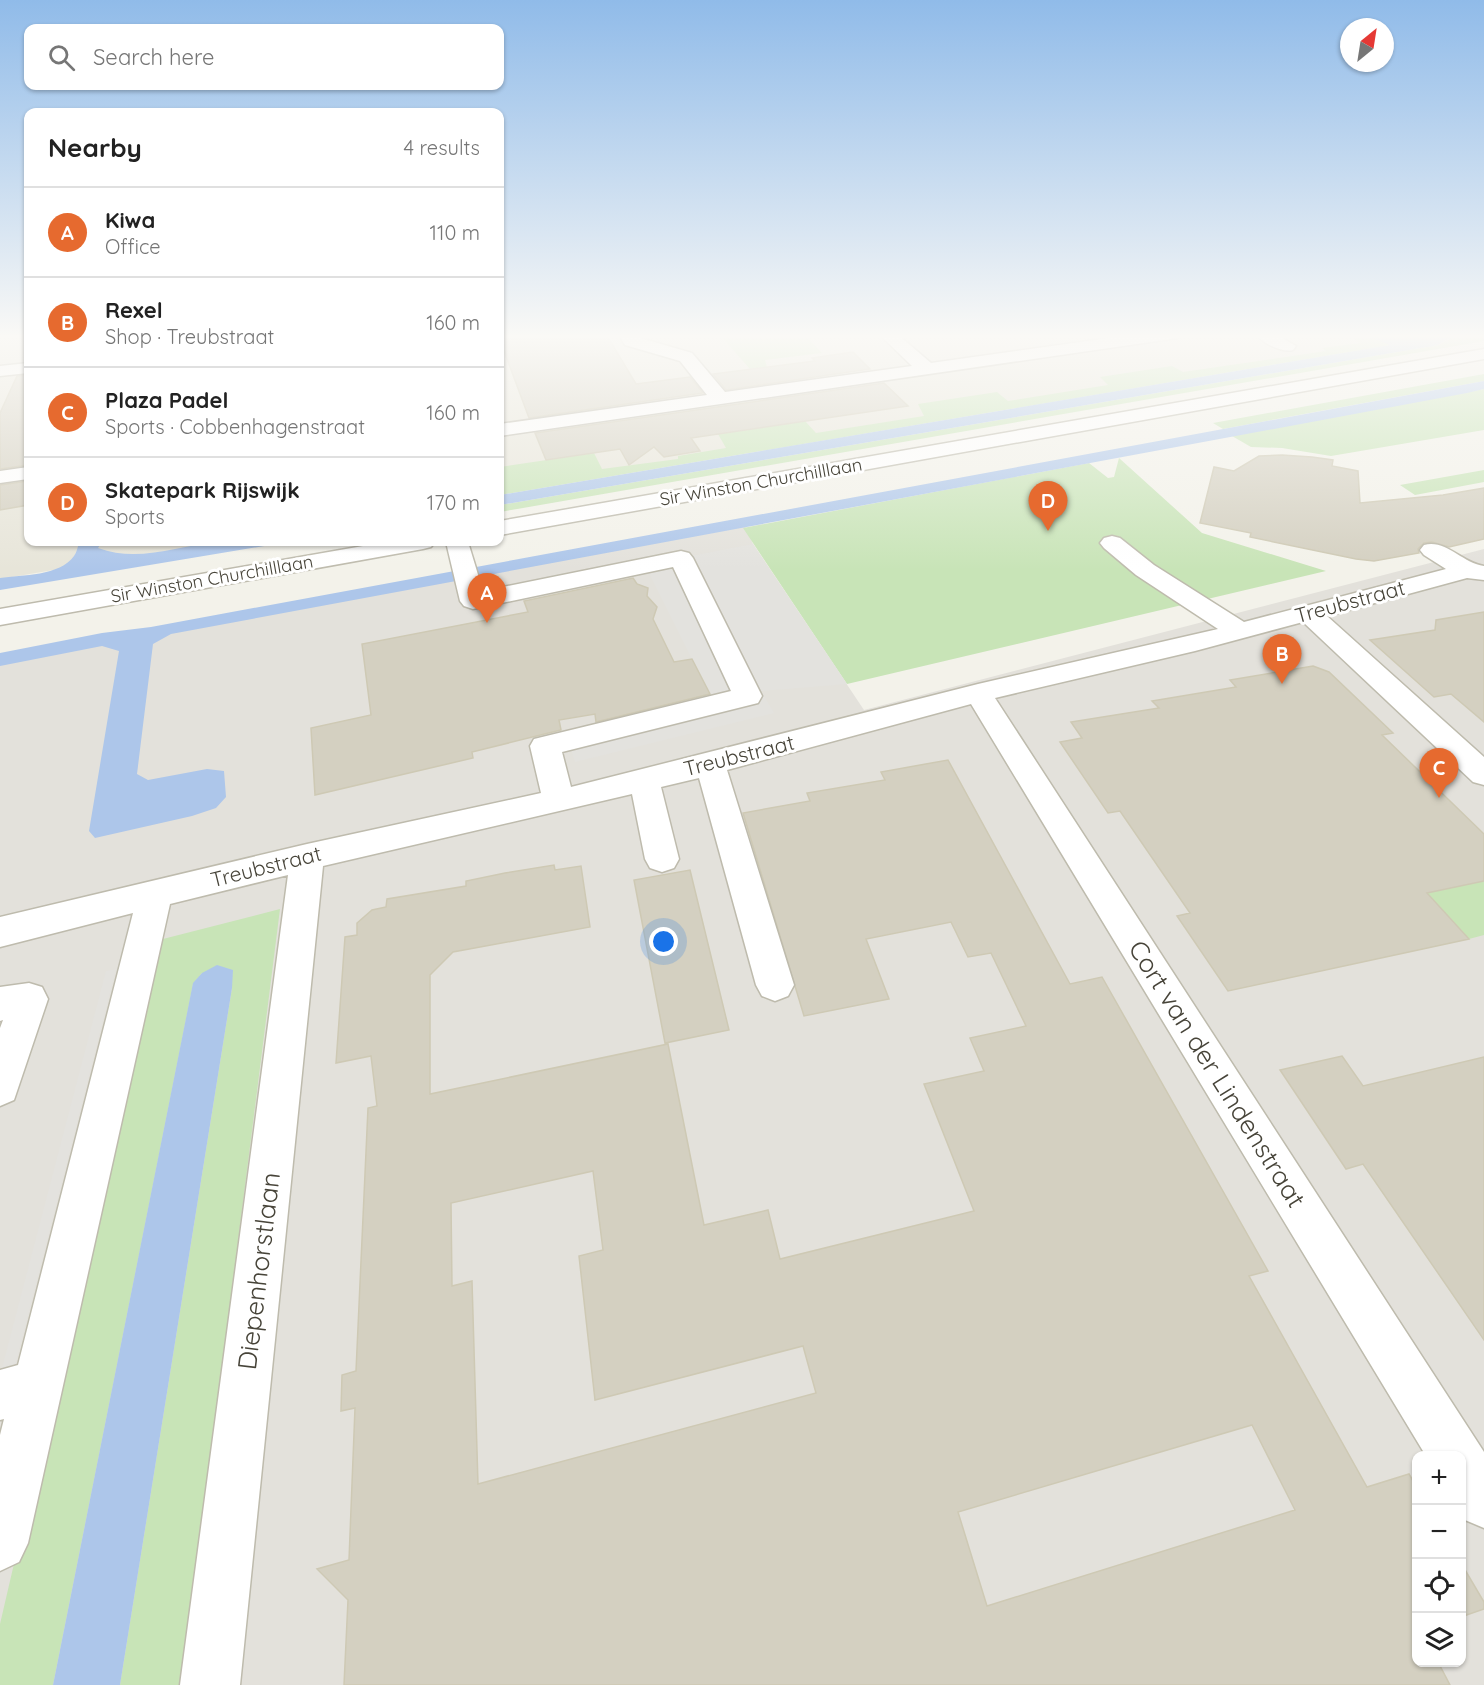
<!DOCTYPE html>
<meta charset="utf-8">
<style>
:root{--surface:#fff;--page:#f2f2f2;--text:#222;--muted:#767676;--line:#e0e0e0;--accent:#e66a2f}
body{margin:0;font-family:Quicksand,sans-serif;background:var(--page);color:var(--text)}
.controls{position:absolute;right:18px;bottom:18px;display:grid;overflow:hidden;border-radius:12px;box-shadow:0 2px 4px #0004}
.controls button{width:54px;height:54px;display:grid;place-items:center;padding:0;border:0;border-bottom:2px solid var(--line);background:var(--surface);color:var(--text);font:30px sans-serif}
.compass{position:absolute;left:1340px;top:18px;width:54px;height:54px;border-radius:50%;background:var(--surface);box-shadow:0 2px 4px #0004;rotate:30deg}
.you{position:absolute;left:664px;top:942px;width:21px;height:21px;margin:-15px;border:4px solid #fff;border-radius:50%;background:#1a73e8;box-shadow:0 0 0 9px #1a73e833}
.badge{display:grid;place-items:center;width:39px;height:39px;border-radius:50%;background:var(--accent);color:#fff;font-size:20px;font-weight:700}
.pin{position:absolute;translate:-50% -50px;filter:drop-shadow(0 2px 3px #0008)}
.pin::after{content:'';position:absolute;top:32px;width:21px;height:18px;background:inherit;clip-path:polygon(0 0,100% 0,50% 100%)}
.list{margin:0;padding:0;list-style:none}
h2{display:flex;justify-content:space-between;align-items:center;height:78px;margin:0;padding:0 24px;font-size:26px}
h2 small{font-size:20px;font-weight:400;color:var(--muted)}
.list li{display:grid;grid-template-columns:39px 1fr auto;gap:18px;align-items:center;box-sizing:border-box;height:90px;padding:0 24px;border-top:2px solid var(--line)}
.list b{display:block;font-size:22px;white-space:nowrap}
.list p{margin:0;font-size:20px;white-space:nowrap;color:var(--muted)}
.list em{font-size:20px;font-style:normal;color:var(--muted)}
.icon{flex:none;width:33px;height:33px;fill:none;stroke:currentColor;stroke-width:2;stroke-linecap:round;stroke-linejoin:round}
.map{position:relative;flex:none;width:1484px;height:1685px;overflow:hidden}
.search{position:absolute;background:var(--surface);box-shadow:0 2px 4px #0004;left:24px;top:24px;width:480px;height:66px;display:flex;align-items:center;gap:15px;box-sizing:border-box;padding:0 21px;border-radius:12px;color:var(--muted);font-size:22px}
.panel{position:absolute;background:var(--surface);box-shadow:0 2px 4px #0004;left:24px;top:108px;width:480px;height:438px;border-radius:12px}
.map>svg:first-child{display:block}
</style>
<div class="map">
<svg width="1484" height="1685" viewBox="0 0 1484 1685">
<rect width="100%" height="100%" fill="#f3f2ea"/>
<!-- residential -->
<path fill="#e7e5d9" d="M 0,334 L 28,334 L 28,542 L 220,542 L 0,579 Z
M 500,334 L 1391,334 L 1406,342 L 500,493 Z"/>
<!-- industrial -->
<path fill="#e3e1db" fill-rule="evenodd" d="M 744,524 L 753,544 L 864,710 L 1484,549 L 1484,1685 L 0,1685 L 0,661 ZM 1416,1456 L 1462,1456 L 1462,1662 L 1416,1662 Z"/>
<!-- green -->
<path fill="#c8e4b7" d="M 719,334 L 804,334 L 822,353 L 765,360 L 767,367 L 750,369 Z
M 1453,334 L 1484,334 L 1484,341 L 500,512 L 500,505 L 1438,345 L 1451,338 Z
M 1367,336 L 1391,345 L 500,495 L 500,467 L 594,453 L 602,469 L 678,459 L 678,456 L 726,448 L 718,434 L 805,421 L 816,433 L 924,416 L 918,404 L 997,392 L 1008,401 L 1108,385 L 1100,377 L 1172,366 L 1183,372 L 1326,351 L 1322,348 L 1361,343 L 1353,338 Z
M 1484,374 L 1484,381 L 1223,429 L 1213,423 Z
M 1484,389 L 1484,430 L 1331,456 L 1282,448 L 1251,447 L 1232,436 Z
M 1119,458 L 1202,533 L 1326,571 L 847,684 L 743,528 L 1089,463 L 1108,478 L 1114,477 Z
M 1484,470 L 1484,482 L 1415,495 L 1400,485 Z
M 1484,881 L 1484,935 L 1469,939 L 1427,893 Z
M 280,909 L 182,1685 L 120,1685 L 232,988 L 202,973 L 193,984 L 53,1685 L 0,1685 L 0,1624 L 159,940 Z"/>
<!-- parking -->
<path fill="#e3e2de" d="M 753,544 L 847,684 L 761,691 L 774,713 L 575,762 L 565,730 L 711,697 L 645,565 Z
M 116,969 L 13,1374 L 0,1376 L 106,971 Z"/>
<!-- water -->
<path fill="#adc6ea" d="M 1383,334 L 1453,334 L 1451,337 L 1438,345 L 500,505 L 500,495 L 1390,345 L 1367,336 Z
M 1484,381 L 1484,389 L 1467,393 L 171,634 L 153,644 L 137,774 L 148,780 L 207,769 L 224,771 L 226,797 L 216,808 L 192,816 L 95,838 L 89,831 L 119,651 L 102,646 L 0,666 L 0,653 L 102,633 L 151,627 Z
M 79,542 L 102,542 L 98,548 C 138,563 177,546 217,542 C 240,539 265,541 288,542 L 0,590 L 0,578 C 22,575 60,576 74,556 C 77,552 78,546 79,542 Z
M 217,965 L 233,970 L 232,988 L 120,1685 L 53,1685 L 193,983 L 202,973 Z"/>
<!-- building -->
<path fill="#d4d0c1" stroke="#cec9b4" stroke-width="1.5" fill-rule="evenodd" d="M 500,334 L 606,334 L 636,384 L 690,377 L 703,393 L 529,418 L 500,340 Z
M 853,352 L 870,369 L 726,390 L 713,374 L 815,361 L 812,358 Z
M 28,375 L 28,465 L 0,469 L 0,413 L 17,376 Z
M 884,383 L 908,406 L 691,438 L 700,451 L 664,457 L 654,447 L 629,465 L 620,449 L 546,460 L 535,433 Z
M 1282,455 L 1312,457 L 1333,460 L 1332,466 L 1358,471 L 1360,503 L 1443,495 L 1484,488 L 1484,539 L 1449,547 L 1432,542 L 1424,543 L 1418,549 L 1419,553 L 1374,561 L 1356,559 L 1250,537 L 1251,533 L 1200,523 L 1214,467 L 1234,471 L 1259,456 Z
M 28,481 L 28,505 L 0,510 L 0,485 Z
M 633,578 L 637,584 L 648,588 L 647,596 L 657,607 L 653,619 L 674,662 L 692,659 L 710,694 L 596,722 L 595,714 L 559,720 L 561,730 L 472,752 L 473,758 L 315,795 L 311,728 L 371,715 L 362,644 L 528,612 L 524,601 Z
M 1484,612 L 1484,722 L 1451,694 L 1434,697 L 1370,640 L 1435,630 L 1436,620 Z
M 1313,666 L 1329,672 L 1393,733 L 1382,735 L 1484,834 L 1484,881 L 1427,893 L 1469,939 L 1228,991 L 1177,916 L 1190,913 L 1120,811 L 1108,813 L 1060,742 L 1082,738 L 1071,722 L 1159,708 L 1152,701 L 1236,687 L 1230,680 Z
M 948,760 L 1070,984 L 1102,977 L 1268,1271 L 1249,1276 L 1367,1487 L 1409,1474 L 1416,1486 L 1416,1662 L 1438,1662 L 1450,1685 L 344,1685 L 348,1600 L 317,1569 L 349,1560 L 355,1408 L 341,1411 L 342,1375 L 356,1371 L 368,1108 L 377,1106 L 371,1056 L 336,1063 L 345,937 L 357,935 L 357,923 L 372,910 L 386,907 L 387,899 L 466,886 L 466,881 L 505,873 L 554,865 L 555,870 L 581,866 L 590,927 L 453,952 L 430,975 L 430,1094 L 668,1044 L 704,1225 L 768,1210 L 780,1259 L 974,1211 L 924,1084 L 984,1071 L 970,1038 L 1026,1026 L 991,953 L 968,957 L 951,922 L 866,939 L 889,999 L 804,1016 L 743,813 L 810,801 L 807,793 L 885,780 L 881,772 ZM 593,1171 L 603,1250 L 579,1256 L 595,1400 L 803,1346 L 816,1393 L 478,1484 L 472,1281 L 452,1286 L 451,1203 ZM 1252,1425 L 1295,1510 L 987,1606 L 958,1512 Z
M 690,870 L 729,1030 L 665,1043 L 634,880 Z
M 1342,1056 L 1363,1086 L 1484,1057 L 1484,1340 L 1363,1164 L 1346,1169 L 1280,1070 Z
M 1461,1563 L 1484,1602 L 1484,1609 L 1461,1617 Z"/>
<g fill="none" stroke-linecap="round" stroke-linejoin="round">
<!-- minor casing -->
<g stroke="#bebbad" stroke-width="3">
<path id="minor" d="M 618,334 L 634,334 L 637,337 L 692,353 L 725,392 L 912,366 L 879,334 L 897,334 L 931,363 L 1138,334 L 1179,334 L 1177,338 L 1171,339 L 500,436 L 500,424 L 707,395 L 680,361 L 625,345 Z
M 1256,334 L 1276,334 L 1296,346 L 1293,350 C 1282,353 1262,343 1256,334 Z
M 1484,349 L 1484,359 L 500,535 L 500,521 Z
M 28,363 L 28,373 L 0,376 L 0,366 Z
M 28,467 L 28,479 L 0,483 L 0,471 Z
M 1112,536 L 1120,538 L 1154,565 L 1244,622 L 1446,569 L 1424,555 L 1420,550 L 1424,545 C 1446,539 1462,563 1484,566 L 1484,580 L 1467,578 L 1327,616 L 1484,757 L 1484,785 L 1473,782 L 1303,622 L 1195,651 L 995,698 L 1484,1452 L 1484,1528 L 1465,1520 L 1462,1514 L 1462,1456 L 1426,1456 L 971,704 L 727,770 L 794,985 L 788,996 L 775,1001 L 762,996 L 756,985 L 699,778 L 661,787 L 679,859 L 674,868 L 662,872 L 650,868 L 645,859 L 632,794 L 323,866 L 240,1685 L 180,1685 L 288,875 L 170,904 L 28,1543 L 19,1562 L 0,1571 L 0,1435 L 4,1419 L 0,1420 L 0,1370 L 18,1365 L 133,913 L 0,947 L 0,917 L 307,844 L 541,793 L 530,746 L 534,739 L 731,691 L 673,567 L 473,609 L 464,606 L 460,601 L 446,542 L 468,542 L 483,591 L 681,551 L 689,553 L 693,558 L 762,696 L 758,703 L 562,752 L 571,787 L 978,684 L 1218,629 L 1136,575 L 1104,548 L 1100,543 L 1104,538 Z
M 386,542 L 435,542 L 431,547 L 423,549 L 0,625 L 0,609 Z
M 29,983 L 42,987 L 48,999 L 14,1100 L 0,1106 L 0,1028 L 3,1020 L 0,1021 L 0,987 Z"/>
</g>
<!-- minor -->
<use href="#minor" fill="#fff" fill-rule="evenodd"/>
</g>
<!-- sky -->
<linearGradient id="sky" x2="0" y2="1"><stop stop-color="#90bbe9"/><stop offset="0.59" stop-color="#faf9f6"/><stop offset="1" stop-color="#faf9f6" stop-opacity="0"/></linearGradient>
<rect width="1484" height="570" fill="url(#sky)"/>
<g text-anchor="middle" stroke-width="6" stroke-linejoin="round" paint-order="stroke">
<!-- far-street labels -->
<g font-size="18" fill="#474439" stroke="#fff">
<text transform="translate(761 482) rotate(-10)" y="6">Sir Winston Churchilllaan</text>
<text transform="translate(212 579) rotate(-10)" y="6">Sir Winston Churchilllaan</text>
</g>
<!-- street labels -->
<g font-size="21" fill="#474439" stroke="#fff">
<text transform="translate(1350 602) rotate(-15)" y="7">Treubstraat</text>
<text transform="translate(739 756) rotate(-14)" y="7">Treubstraat</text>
<text transform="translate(266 867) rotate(-14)" y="7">Treubstraat</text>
</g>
<!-- near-street labels -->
<g font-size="26" fill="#474439" stroke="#fff">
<text transform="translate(1217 1074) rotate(58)" y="9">Cort van der Lindenstraat</text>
<text transform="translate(259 1271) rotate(-83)" y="9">Diepenhorstlaan</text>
</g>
</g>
</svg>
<div class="controls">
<button>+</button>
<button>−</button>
<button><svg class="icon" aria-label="locate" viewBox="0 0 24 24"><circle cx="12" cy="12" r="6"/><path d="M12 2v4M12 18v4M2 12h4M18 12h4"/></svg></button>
<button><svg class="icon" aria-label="layers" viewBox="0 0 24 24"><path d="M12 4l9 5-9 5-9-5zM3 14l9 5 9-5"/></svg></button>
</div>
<svg class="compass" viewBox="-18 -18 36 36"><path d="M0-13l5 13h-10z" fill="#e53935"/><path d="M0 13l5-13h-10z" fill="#767676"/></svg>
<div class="you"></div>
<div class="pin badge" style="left:487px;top:623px">A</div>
<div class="pin badge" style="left:1282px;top:684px">B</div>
<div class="pin badge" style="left:1439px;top:798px">C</div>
<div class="pin badge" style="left:1048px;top:531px">D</div>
<div class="search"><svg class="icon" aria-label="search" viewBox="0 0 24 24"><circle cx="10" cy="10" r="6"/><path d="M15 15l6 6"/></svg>Search here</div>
<section class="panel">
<h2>Nearby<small>4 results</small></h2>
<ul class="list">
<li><span class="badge">A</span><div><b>Kiwa</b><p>Office</p></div><em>110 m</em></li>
<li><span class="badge">B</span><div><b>Rexel</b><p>Shop · Treubstraat</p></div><em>160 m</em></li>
<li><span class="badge">C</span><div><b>Plaza Padel</b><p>Sports · Cobbenhagenstraat</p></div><em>160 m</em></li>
<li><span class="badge">D</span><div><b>Skatepark Rijswijk</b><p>Sports</p></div><em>170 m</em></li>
</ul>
</section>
</div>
